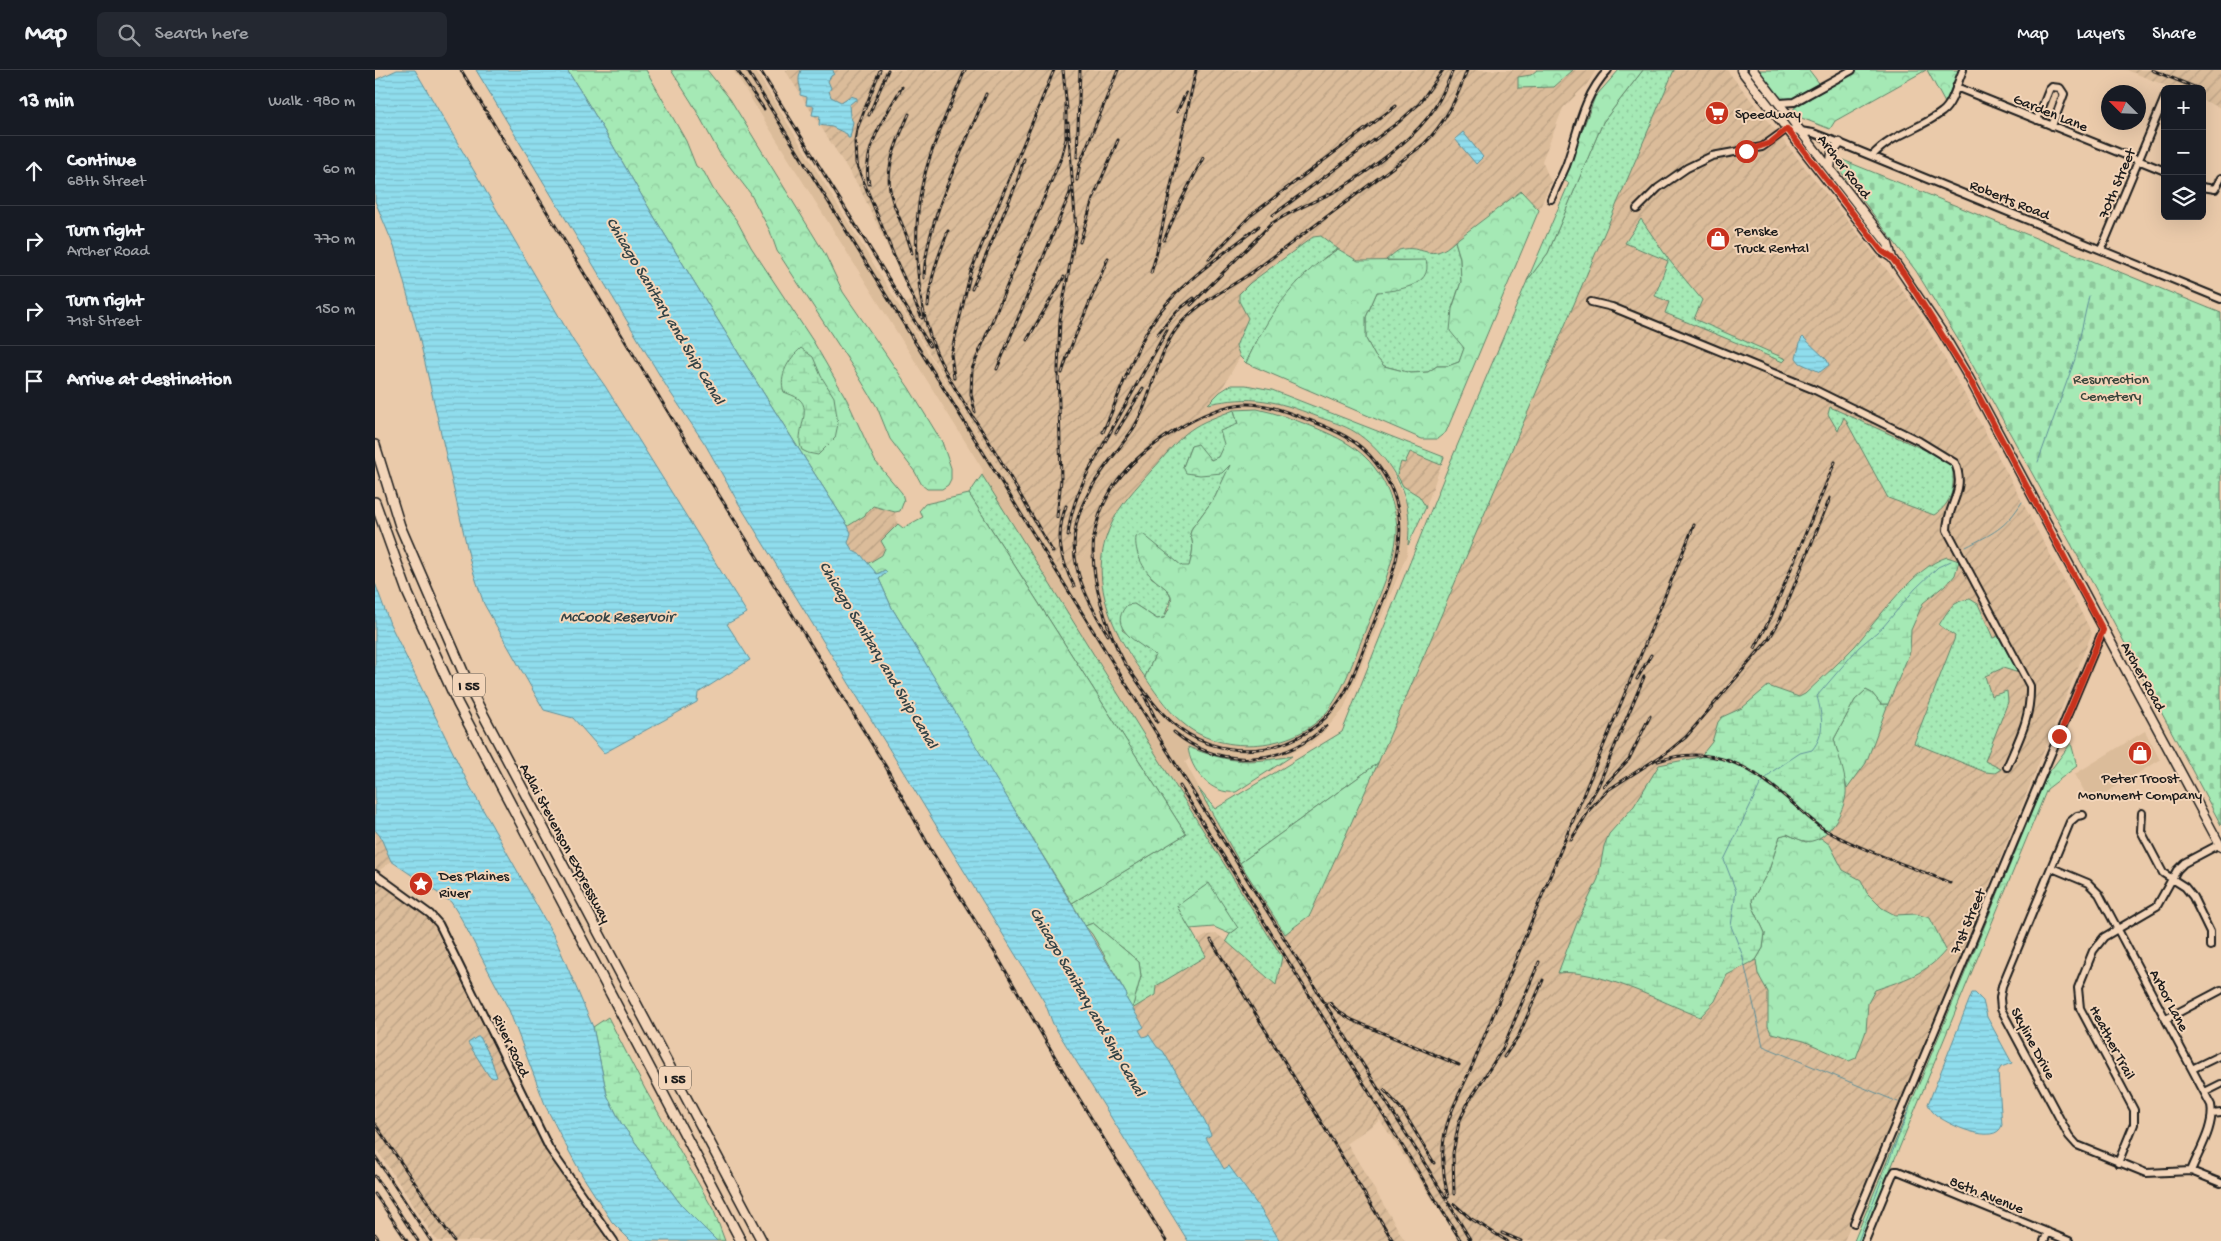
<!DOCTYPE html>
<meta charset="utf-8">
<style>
:root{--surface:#171b24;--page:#242831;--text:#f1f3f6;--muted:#9ea1a6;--line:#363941}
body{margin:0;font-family:"Gochi Hand",sans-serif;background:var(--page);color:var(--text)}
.controls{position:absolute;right:15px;top:15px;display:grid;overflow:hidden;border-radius:8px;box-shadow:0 5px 20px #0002}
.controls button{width:45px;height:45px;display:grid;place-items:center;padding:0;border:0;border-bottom:1px solid var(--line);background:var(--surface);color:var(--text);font:25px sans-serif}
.compass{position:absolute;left:1726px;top:15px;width:45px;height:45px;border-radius:50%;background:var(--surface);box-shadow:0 5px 20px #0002;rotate:294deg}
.stop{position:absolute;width:15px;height:15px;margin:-11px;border:4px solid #c8321e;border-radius:50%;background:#fff}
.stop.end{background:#c8321e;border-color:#fff;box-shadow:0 1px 5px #0008}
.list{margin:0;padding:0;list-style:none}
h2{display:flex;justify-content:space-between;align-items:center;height:65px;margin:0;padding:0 20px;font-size:21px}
h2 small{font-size:16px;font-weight:400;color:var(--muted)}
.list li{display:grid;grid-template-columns:32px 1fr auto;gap:15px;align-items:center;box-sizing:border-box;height:70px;padding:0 20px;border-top:1px solid var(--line)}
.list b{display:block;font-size:19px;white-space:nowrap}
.list p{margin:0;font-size:16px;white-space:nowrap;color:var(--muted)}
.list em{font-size:16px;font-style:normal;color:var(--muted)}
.icon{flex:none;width:28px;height:28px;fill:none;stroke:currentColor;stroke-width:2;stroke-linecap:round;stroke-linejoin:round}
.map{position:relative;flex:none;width:1846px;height:1171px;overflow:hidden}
header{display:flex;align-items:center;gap:30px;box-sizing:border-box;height:70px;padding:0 25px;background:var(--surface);border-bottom:1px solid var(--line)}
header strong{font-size:24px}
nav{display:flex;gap:28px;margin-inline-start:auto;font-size:18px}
.search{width:350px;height:45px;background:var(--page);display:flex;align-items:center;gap:12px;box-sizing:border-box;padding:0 18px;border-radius:8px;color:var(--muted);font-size:19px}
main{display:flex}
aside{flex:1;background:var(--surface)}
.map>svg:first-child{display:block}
</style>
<header>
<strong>Map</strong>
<div class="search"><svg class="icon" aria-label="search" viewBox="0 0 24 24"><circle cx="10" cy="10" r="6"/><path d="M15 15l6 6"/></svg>Search here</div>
<nav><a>Map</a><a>Layers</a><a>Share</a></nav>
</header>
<main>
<aside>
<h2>13 min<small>Walk · 980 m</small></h2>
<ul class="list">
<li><svg class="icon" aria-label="ahead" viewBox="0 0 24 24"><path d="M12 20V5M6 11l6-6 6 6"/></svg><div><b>Continue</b><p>68th Street</p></div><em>60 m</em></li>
<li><svg class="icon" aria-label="right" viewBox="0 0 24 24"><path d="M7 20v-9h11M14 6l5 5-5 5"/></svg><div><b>Turn right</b><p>Archer Road</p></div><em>770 m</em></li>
<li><svg class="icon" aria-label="right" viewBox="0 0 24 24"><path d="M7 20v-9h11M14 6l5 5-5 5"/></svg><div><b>Turn right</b><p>71st Street</p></div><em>150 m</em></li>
<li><svg class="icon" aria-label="arrive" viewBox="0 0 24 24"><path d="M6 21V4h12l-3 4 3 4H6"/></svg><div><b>Arrive at destination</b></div></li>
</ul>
</aside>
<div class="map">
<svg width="1846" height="1171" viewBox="0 0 1846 1171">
<defs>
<pattern id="industrial-furrows" width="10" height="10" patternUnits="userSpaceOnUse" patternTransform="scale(1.25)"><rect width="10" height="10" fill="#dbbc9a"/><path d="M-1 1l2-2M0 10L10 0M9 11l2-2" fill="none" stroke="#bba184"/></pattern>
<pattern id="grass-dots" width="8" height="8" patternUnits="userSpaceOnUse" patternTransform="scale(1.25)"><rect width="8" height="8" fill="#a5e9b5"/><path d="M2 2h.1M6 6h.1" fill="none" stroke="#8dc79b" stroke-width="1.8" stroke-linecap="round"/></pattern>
<pattern id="forest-crowns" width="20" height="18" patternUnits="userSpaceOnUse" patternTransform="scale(1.25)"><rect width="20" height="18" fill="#a5e9b5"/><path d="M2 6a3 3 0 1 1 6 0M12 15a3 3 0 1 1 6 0" fill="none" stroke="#8dc79b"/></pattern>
<pattern id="wetland-marsh" width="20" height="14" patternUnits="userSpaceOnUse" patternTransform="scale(1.25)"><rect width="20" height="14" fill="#a5e9b5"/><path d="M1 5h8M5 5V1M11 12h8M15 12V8" fill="none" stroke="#8dc79b"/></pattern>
<pattern id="cemetery-stones" width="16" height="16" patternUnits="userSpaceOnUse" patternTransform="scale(1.25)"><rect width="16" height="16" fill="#a5e9b5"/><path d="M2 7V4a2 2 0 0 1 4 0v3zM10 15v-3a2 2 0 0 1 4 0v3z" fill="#8dc79b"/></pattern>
<pattern id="water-rules" width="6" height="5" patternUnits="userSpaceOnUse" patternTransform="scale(1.25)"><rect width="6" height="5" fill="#8fdded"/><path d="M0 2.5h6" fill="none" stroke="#7bbdcb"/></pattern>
</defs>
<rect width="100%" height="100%" fill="#eacaaa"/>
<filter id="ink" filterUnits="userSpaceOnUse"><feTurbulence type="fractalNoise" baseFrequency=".02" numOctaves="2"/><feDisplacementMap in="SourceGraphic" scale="10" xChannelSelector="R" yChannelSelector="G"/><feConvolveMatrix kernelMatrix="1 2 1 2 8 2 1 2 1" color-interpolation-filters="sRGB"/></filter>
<g filter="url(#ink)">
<!-- built -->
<path fill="#dbbc9a" d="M 358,0 L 380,0 L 690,507 L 736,454 L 728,475 L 727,518 L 749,578 L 791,638 L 931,659 L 954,639 L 970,612 L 1005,524 L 1020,478 L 1022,460 L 1020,441 L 1005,405 L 834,349 L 813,361 L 833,334 L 874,328 L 899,331 L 923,339 L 979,361 L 998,375 L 1015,398 L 1032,436 L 1034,456 L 1032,484 L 969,638 L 946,665 L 935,674 L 907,688 L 878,692 L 861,692 L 813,678 L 814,689 L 810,692 L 865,793 L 910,864 L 907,887 L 607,405 L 608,400 Z
M 1770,661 L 1785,690 L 1715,732 L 1700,704 Z"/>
<!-- industrial -->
<path fill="url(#industrial-furrows)" d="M 410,0 L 1162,0 L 1156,5 L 1143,7 L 1143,18 L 1179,17 L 1198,0 L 1221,0 L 1212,14 L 1188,38 L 1167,91 L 1176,112 L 1164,140 L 1146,121 L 1071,179 L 1058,184 L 1037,180 L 1023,181 L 1011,190 L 983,191 L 963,179 L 946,166 L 938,167 L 875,214 L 864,224 L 864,231 L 873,248 L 861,276 L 865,287 L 845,322 L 833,334 L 813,361 L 748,433 L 736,454 L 690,507 L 526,236 L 538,229 L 484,117 Z
M 1299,0 L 1352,0 L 1520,210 L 1545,245 L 1593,330 L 1717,563 L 1469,1171 L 1085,1171 L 1005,1050 L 972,1073 L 1030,1171 L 905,1171 L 864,1108 L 849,1099 L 831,1068 L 836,1065 L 788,981 L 782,977 L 775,965 L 769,968 L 764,960 L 769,956 L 757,939 L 780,925 L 781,916 L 830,886 L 822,871 L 832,865 L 842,864 L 851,871 L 901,915 L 910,864 L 935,845 L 1003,693 Z
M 1752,0 L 1846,0 L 1846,38 L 1827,30 L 1827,19 L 1799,19 Z
M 1035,382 L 1066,395 L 1051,437 L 1044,426 L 1028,416 L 1022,405 L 1026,392 Z
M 498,436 L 520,442 L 523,454 L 514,463 L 507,485 L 492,494 L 486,485 L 478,481 L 473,473 L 476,463 L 473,456 L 489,446 Z
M 0,683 L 36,776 L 0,804 Z
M 0,807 L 55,849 L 170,1080 L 234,1171 L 62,1171 L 0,1077 Z"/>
<!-- grass -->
<path fill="url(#grass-dots)" stroke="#608268" d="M 1268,0 L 1299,0 L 1003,693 L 865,793 L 823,718 L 840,739 L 967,662 L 1074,395 L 1152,211 L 1173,183 L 1228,52 Z
M 1266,149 L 1294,190 L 1327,230 L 1319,249 L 1411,289 L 1408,292 L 1290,243 L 1294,232 L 1280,226 L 1293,191 L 1250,173 Z
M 946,166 L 963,179 L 950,187 L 880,274 L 871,293 L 865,287 L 861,276 L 873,248 L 864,231 L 864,224 L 875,213 L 938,167 Z
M 1080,171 L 1085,188 L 1086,212 L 1077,238 L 1089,279 L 1084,292 L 1073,296 L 1062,296 L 1053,302 L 1036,303 L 1009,296 L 1000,286 L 991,269 L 991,247 L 1002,222 L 1035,216 L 1047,209 L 1051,191 L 1011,190 C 1015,187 1020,182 1024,180 C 1048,173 1055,195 1080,171 Z
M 856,315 L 871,315 L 897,320 L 1069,387 L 1066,395 L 1035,382 L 1030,393 L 1026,392 L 1022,405 L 1028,416 L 1044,426 L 1051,437 L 1033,475 C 1034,462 1035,449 1032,436 C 1026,407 1005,378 980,362 C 969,355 954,351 941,346 C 900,330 877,325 833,334 L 845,322 Z
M 1455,337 L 1563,386 L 1577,396 C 1580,416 1578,433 1559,445 L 1513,428 L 1469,347 L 1463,361 L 1453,344 Z
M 859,340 L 863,354 L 843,387 L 837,390 L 816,376 L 808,397 L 857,392 L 840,427 L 817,458 L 815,464 C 820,475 817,485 814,497 L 807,497 L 768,465 L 776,507 L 793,520 L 796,527 L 789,548 L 782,549 L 759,534 L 747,560 L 780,585 L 770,607 C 738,563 711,509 736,455 C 745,434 762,417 777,400 C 789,388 800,371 814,361 C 827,351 844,346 859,340 Z
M 607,405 L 907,887 L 901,915 L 851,871 L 855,864 L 863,858 L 802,836 L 831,886 L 781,916 L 780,925 L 757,939 L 766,906 L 764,892 L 718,853 L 710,856 L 697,833 L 811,764 L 594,424 Z
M 1595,529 L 1603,534 L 1618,568 L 1623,566 L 1644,603 L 1628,598 L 1610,606 L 1616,626 L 1632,621 L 1633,632 L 1610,691 L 1626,699 L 1620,703 L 1610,702 L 1539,673 L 1579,570 L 1580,566 L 1564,555 C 1572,542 1578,530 1595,529 Z"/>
<!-- forest -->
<path fill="url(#forest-crowns)" stroke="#608268" d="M 192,0 L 271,0 L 311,71 L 321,96 L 329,102 L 338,119 L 362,151 L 376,177 L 438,271 L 472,330 L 500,391 L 527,423 L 529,431 L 525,441 L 520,442 L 498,436 L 489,446 L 473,456 C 410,358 348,259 287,160 C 255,107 226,52 192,0 Z
M 296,0 L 332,0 L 355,29 L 450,184 L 468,222 L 534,318 L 567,372 L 576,398 L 576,409 L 573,415 L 567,419 L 552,419 L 547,415 L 540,402 L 515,369 L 502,337 L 481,302 L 402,181 L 395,161 L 375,123 L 345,84 L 317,33 Z
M 1162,0 L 1198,0 L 1179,17 L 1143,18 L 1143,7 L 1156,5 Z
M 1244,0 L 1268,0 L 1228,52 L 1173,183 L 1152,211 L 1194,113 L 1188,110 L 1220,27 Z
M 1381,0 L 1434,0 L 1444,13 L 1415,30 L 1408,31 Z
M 1483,0 L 1551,0 L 1460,51 L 1455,59 L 1424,47 L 1419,42 L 1419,38 Z
M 1552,0 L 1584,0 L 1570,33 Z
M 1146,121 L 1164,140 L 1071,362 L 1062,369 L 1047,369 L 871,293 C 891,249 920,205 963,179 L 983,191 L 1051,190 C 1059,217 1019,221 1002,222 L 991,247 L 991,269 L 1000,286 L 1009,296 L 1036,303 L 1053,302 L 1062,296 L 1073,296 L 1084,292 L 1089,278 L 1075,261 L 1077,239 L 1086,212 L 1085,188 L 1080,171 Z
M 882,339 C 901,343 918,349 936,356 C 976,372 1001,387 1016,429 C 1020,440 1022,451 1022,462 C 1019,495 1004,526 992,556 C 981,583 972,613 955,638 C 925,679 854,686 814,658 C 795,644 783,626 770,607 L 780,585 C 764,573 731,558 752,535 L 759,534 L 782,549 L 789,548 C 792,542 798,533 796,526 C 794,519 784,514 779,509 C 768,500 759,481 761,467 L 768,464 L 807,496 L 814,496 C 817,485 820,475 815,464 L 817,458 L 840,427 L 855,395 L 847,403 L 825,405 L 811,403 L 808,397 L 816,376 L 823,374 L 836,390 L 843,387 L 849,374 L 845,361 L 863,354 L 859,340 Z
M 594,424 L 811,764 L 697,833 L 600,676 L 517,538 L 504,509 L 512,502 L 510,500 L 502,504 L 492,494 L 507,485 L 510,478 L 506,471 L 523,454 L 528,458 L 548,447 L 544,441 L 550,434 Z
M 1491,620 L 1497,623 L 1506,634 L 1513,634 L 1491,693 L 1472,719 L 1459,669 L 1480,630 Z
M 1696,673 L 1702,696 L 1672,719 L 1486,1171 L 1479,1171 L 1672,705 Z
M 813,677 C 856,693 872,694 917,686 L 861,722 C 836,725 815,700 813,677 Z
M 1003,693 L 935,845 L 910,864 L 865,793 Z
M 1411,764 L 1431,772 L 1446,768 L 1455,775 L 1468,800 L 1486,810 L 1492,823 L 1507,838 L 1520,845 L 1541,844 L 1555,848 L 1571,880 C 1552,904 1528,910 1500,920 L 1493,933 L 1491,961 L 1481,988 L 1474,991 L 1429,971 L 1396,963 L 1393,956 L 1393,922 L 1383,904 L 1381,890 L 1388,878 L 1390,863 L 1378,837 L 1377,830 L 1394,800 L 1405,766 Z
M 834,813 L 863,858 L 855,864 L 839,857 L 815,859 L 802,836 Z
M 718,853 L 764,892 L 766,906 L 757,939 L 751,928 L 752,925 L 717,864 L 710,856 Z"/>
<!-- wetland -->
<path fill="url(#wetland-marsh)" stroke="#608268" d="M 426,278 L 438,287 L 446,306 L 459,327 L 463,354 L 460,368 L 443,385 L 433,383 L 427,380 C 419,363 438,340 424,329 C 420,326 414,324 409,322 C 403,305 414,289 426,278 Z
M 1572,487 L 1584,491 L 1580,505 L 1576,510 L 1548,533 L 1536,560 L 1535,582 L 1513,634 L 1506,634 L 1497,623 L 1491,620 L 1480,630 L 1459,669 C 1463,685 1470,702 1471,718 C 1473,736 1455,767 1437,771 C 1429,773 1419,767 1412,764 L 1405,766 L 1394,800 L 1377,830 L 1378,837 L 1390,863 L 1388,878 L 1381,890 L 1352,905 L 1340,931 L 1325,947 C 1287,932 1222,898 1183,903 L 1202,853 L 1223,809 L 1229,776 L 1234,764 L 1259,736 L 1284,695 L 1325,687 L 1337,672 L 1343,652 L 1347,647 L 1367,638 L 1393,616 L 1424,627 L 1430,624 C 1447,608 1464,593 1480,576 C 1503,549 1539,497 1572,487 Z
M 233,947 L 270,1019 L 339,1141 L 350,1171 L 342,1171 L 307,1136 L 246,1053 L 232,1025 L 218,957 Z"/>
<!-- cemetery -->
<path fill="url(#cemetery-stones)" stroke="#608268" d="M 1468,90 L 1846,243 L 1846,755 L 1728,532 L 1587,276 L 1541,201 L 1464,99 Z"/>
<!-- water -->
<path fill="url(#water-rules)" stroke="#619099" d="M 22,0 L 40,0 L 199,272 L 230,316 L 372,543 L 352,554 L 375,590 L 323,623 L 322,632 L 229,683 L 198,648 L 169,640 L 109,534 L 96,495 L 45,271 L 20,179 L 0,131 L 0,10 Z
M 101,0 L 192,0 C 226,52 255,107 287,160 C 348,259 410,358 473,456 L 476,463 L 473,473 L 478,481 L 486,485 L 502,504 L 510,500 L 512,502 L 504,509 L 517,538 L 752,925 L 751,928 L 769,957 L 764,960 L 768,967 L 774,965 L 782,977 L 788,981 L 830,1051 L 836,1065 L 831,1068 L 849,1099 L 854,1096 L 886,1140 L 905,1171 L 813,1171 L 678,954 L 670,933 L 364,434 L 330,374 L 293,319 Z
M 426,0 L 458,0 L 459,4 L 456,6 L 453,11 L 456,18 L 454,21 L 456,27 L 466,32 L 476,26 L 482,28 L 482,31 L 480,30 L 474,35 L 475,46 L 478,52 L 475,68 L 473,68 L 472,64 L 457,57 L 444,55 L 445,46 L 437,45 L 439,36 L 431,35 L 432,27 L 425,25 C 427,14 421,14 426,0 Z
M 1088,62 L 1108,87 L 1101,94 L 1080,69 Z
M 1428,267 L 1452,290 L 1454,295 L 1445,302 L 1425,293 L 1421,288 L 1426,269 Z
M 0,513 L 15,554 L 93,713 L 180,868 L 218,957 L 232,1025 L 246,1053 L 307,1136 L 342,1171 L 256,1171 L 237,1152 L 207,1105 L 189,1072 L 171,1037 L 134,940 L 87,850 L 76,832 L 16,791 L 5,766 L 0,760 Z
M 1597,923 L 1600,923 L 1608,931 L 1612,947 L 1637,993 L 1626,997 L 1623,1002 L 1627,1055 C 1621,1077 1571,1054 1560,1044 C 1557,1042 1555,1038 1553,1034 Z
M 102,967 L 105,967 L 115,986 L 122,1007 L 119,1008 L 114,1006 L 93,973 Z"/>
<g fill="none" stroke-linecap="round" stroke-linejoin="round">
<!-- stream -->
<path stroke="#619099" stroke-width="1" d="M 1663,392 L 1700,289 L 1714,226
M 1591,477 C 1618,463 1630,459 1647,432
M 1523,1032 L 1388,976 L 1367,884 L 1356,856 L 1361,821 L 1349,790 L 1385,715 L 1398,701 L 1425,683 L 1437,680 C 1451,663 1447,646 1442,626 L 1484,577 L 1508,557 L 1540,519 L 1563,497 L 1576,491
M 1483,1171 L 1535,1037"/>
<!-- minor casing -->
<g stroke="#1c1c1c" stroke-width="10">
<path id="minor" d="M 1581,17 L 1790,101
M 1405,33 L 1419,32 L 1477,0
M 1662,50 L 1674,20 L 1677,17 L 1685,18 L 1689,24 L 1677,56
M 1497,86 C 1518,63 1544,60 1567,42 C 1578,34 1582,13 1588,0
M 1827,117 L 1840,119 L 1846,108
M 1176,129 C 1181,118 1186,107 1191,96 C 1203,63 1207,27 1233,0
M 1262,139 L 1283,118 L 1312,98 L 1337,86 L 1387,77 L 1412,59 L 1438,63 L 1462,72 L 1846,229
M 1726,180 L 1790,27
M 1216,232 L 1237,237 L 1440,320 L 1544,371 L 1580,393 C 1592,420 1572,435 1572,460 L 1655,616 C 1656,648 1644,669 1632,697
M 1767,743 L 1766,761 L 1788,803 L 1810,817 L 1818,827 L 1835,862 L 1835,876
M 1708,745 L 1702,746 L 1695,752 L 1627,916 L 1625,928 L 1626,939 L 1694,1066 L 1702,1075 L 1771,1103 L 1816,1101 L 1846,1113
M 1677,798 L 1713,813 L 1724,824 L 1836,1035 C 1840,1056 1824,1081 1816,1101
M 0,804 L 55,844 L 64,854 L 174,1078 L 239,1171
M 1791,949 L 1846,920
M 1817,999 L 1846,985
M 1830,1022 L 1846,1014
M 1837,1044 L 1846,1043
M 1743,1093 L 1759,1054 L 1759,1040 L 1705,938 L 1703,918 L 1718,881 L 1729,867 L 1782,836 L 1802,800 L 1809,793 L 1845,774
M 1479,1153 L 1728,560
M 1490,1171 L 1517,1106 L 1520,1101 L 1523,1101 L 1694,1171
M 1669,1171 L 1673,1162"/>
</g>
<!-- major casing -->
<g stroke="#1c1c1c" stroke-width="11">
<path id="major" d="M 1366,0 L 1507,181 L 1517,188 L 1567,262 L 1594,308 L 1846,777
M 1378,0 L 1513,174 L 1517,188
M 1455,99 L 1457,83 L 1465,73"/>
</g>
<!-- highway casing -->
<g stroke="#1c1c1c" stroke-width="12">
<path id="highway" d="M 0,375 L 25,456 L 99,627 L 387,1171
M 0,432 L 33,524 L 83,634 L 366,1171"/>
</g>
<!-- minor -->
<use href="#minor" stroke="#f3d5b9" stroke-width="6"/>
<!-- major -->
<use href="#major" stroke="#f3d5b9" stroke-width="8"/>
<!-- highway -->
<use href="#highway" stroke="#f3d5b9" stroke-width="9"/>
<!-- rail casing -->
<g stroke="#1c1c1c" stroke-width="3">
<path id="rail" d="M 86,0 L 301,355 L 511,697 L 556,780 L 622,886 L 699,1020 L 791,1171
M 362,0 L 389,39
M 372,0 L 793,682 L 1055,1102 L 1096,1171
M 385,0 L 555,276
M 505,0 L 482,59 L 480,72 L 481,93 L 519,186 L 547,248
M 590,0 C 574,40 554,79 546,121 C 537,169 542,237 561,282 C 577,318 601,350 621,383 C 641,416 658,449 678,482
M 688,0 L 692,39
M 1777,0 L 1824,19
M 802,42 L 811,23
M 534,44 C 523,69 509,97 516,125 C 521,145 533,163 537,183
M 494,45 L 513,0
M 702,87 L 705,0
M 702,110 L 705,93 L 743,0
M 494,114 C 486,80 511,45 527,17
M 898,145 L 1025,51 L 1044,34 L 1068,0
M 789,170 L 806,131 L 828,88
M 705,172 L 718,129 L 743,70
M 834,189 L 875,146 L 1021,36
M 776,203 L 781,186 L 821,0
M 549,208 C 550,152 590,76 611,24
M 597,219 L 642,112 L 649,89
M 816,235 L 896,154 C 917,140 939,132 961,121 C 984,108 1031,74 1048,53 C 1062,38 1070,19 1078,0
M 553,236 C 555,209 563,187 573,161
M 782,265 L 802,241 L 819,228
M 652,270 L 689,207
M 622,299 L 695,123 L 696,117
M 687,303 L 693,284 L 733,188
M 579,308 L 576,284 L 596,201 L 679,0
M 600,342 L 596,324 L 597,299 L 686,88 L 691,69 L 691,32
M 728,362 C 747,321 762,265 793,232 C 819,203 854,180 884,156
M 741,363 L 768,318
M 691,436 C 680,466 685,488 699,516
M 682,447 L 686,409 L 683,299 L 685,249 L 701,161 L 693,53
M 693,466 C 695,443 702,425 712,404 L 792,260
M 733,565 C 705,520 684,475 713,424 C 725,401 743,381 758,359 C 779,326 780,283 806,253 C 826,230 855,218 879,201 C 936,159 992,116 1049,74 C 1070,53 1082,29 1092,0
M 1380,578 L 1396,547 L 1460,392
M 750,594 C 731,558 714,507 719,467 C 722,447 731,427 742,411 C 766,378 829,336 870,334 C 891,333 914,343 934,350 C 960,360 984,370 1001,393 C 1045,449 1019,503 996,560 C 986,583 979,610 965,630 C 930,683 855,696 804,658 C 783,643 766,617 752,596
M 1262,609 L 1276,585
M 769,625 L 782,652
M 799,662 C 844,700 908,696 951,656
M 1283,691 C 1337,674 1375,695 1414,730 C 1426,740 1438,753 1452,761 C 1490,782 1535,796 1575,813
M 805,716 L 1086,1171
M 1229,716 L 1254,689 L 1275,646
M 1211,737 L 1223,716 L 1269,607
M 1196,770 L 1215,739 L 1233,720 L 1294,681 L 1311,667 L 1394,569 L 1406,548 L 1455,428
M 836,870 L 1018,1171
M 955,933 L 964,942 L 977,950 L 1084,995
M 1129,987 L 1144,965 L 1168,910
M 1009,1020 L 1028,1041 L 1059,1093
M 0,1054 L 79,1171
M 0,1086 L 56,1171
M 0,1106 L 43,1171
M 0,1124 L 32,1171
M 1079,1124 L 1078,1083 L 1084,1052 L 1094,1031 L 1128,978 L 1164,892
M 1073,1127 C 1059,1065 1074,1048 1098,994 L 1319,455
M 1079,1134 L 1095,1148 L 1132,1171
M 1127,1163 L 1146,1171
M 0,1164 L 5,1171"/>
</g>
<!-- rail -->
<use href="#rail" stroke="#f3d5b9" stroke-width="1" stroke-dasharray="4" stroke-linecap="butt"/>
</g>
</g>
<g fill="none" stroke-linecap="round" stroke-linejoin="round" filter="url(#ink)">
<!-- route -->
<path stroke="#c8321e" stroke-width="6" d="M 1371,81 L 1395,73 L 1412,59 L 1507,181 L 1517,188 L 1529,204 L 1594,308 L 1728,560 L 1684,666"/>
</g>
<!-- icons -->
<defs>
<g id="supermarket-disc" transform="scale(1.25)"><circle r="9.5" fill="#c8321e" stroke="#f3d5b9"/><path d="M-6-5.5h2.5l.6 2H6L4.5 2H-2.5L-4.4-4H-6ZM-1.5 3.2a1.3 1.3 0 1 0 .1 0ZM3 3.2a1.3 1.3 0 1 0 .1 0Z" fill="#fff"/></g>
<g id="shop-disc" transform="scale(1.25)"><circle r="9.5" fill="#c8321e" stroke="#f3d5b9"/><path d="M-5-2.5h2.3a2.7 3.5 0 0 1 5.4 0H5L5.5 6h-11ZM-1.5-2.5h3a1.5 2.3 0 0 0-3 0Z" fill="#fff"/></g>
<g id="sight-disc" transform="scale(1.25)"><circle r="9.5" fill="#c8321e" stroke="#f3d5b9"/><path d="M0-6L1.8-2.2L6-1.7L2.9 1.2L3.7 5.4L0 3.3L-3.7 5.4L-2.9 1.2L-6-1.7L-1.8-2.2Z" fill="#fff"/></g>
</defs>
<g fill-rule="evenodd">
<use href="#supermarket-disc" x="1342" y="43"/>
<use href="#shop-disc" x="1343" y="169"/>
<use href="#shop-disc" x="1765" y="683"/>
<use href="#sight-disc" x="46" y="814"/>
</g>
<g text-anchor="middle" stroke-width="4" stroke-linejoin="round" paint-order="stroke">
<!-- shield labels -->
<g fill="#f3d5b9" stroke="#5c544b" stroke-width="1">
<rect x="78" y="603.5" width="32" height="23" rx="4"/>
<rect x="284" y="996.5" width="32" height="23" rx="4"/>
</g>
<g font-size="14" font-weight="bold" fill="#1c1c1c">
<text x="94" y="620">I 55</text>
<text x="300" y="1013">I 55</text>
</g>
<!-- street labels -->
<g font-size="15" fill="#1c1c1c" stroke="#f3d5b9">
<text transform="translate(1676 42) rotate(22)" y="5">Garden Lane</text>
<text transform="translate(1470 96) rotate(52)" y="5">Archer Road</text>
<text transform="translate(1741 113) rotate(-67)" y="5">70th Street</text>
<text transform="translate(1635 129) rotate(22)" y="5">Roberts Road</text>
<text transform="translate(1769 606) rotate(61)" y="5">Archer Road</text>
<text transform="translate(191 773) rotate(62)" y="5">Adlai Stevenson Expressway</text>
<text transform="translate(1592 851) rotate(-67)" y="5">71st Street</text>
<text transform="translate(1795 930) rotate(62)" y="5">Arbor Lane</text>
<text transform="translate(1738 972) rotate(62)" y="5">Heather Trail</text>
<text transform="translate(1659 973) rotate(62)" y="5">Skyline Drive</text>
<text transform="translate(137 975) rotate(64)" y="5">River Road</text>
<text transform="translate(1612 1124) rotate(22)" y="5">86th Avenue</text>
</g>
<!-- poi labels -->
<g font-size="15" fill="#1c1c1c" stroke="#f3d5b9" text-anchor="start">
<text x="1360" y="48">Speedway</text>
<text x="1360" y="165">Penske<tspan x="1360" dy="17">Truck Rental</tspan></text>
<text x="1765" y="712" text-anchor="middle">Peter Troost<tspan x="1765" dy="17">Monument Company</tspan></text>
<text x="64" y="810">Des Plaines<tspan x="64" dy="17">River</tspan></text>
</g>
<!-- park labels -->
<g font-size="15" fill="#37453b" stroke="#f3d5b9">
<text x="1736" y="313">Resurrection<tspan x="1736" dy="17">Cemetery</tspan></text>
</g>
<!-- water labels -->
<g font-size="16" font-style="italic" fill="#334346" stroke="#f3d5b9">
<text transform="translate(292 240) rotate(59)" y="6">Chicago Sanitary and Ship Canal</text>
<text x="242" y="551">McCook Reservoir</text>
<text transform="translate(505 584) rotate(59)" y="6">Chicago Sanitary and Ship Canal</text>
<text transform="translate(714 931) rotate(60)" y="6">Chicago Sanitary and Ship Canal</text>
</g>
</g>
</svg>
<div class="controls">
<button>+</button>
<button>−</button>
<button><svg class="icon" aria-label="layers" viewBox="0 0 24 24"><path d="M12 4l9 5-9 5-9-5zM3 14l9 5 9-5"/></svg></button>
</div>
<svg class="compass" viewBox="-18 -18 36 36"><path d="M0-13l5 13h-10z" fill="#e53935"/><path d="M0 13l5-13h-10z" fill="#9ea1a6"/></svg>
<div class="stop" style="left:1371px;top:81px"></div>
<div class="stop end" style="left:1684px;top:666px"></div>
</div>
</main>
